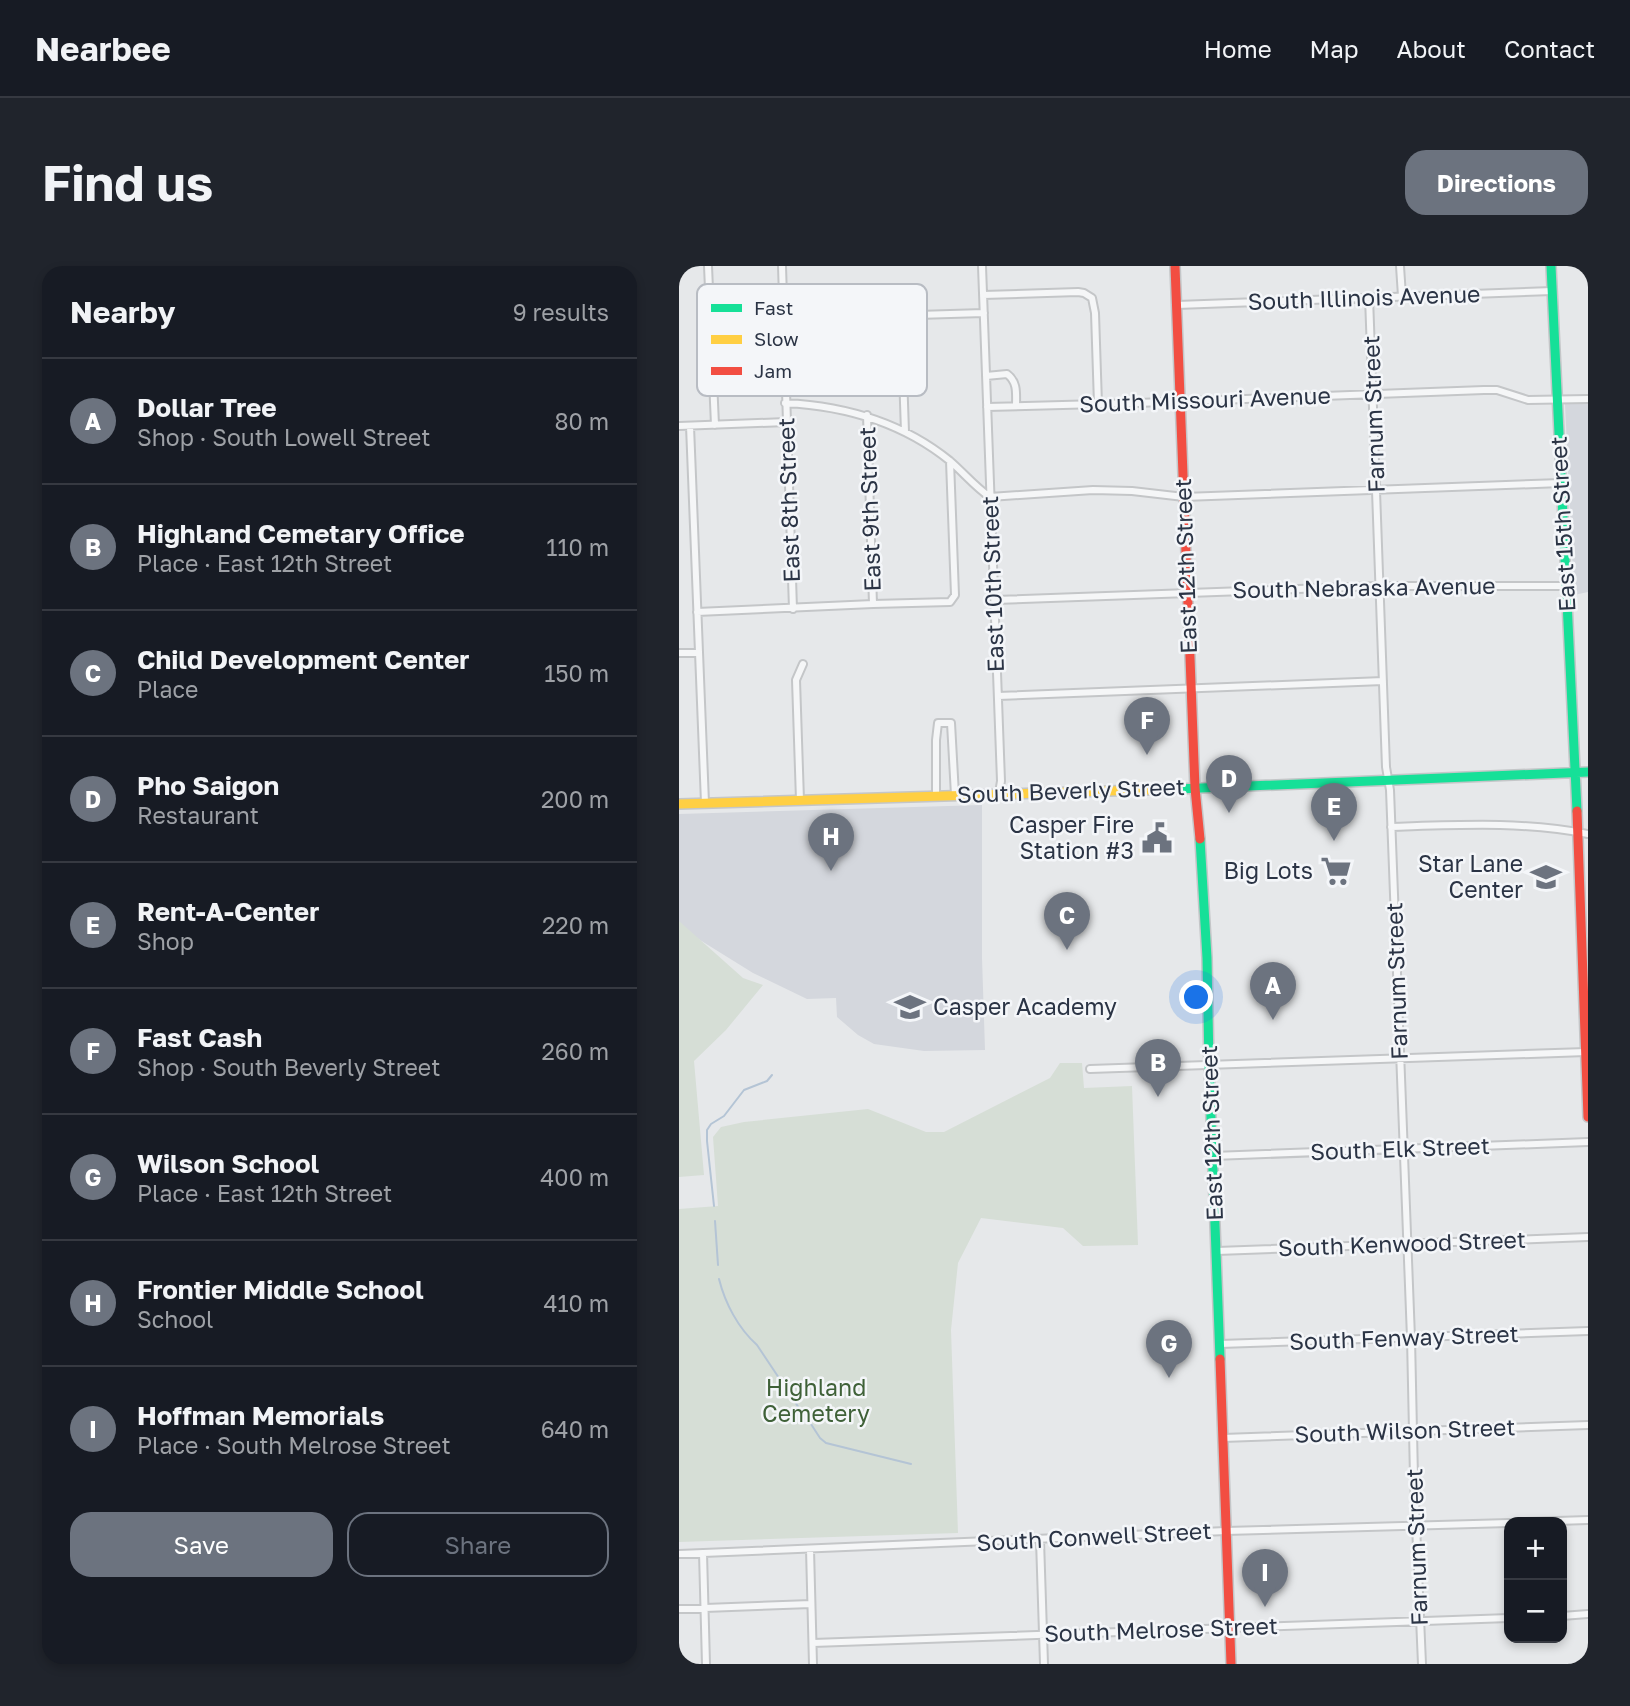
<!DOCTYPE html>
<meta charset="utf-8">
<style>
:root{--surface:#171b24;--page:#20242c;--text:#f1f3f6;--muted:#9ea1a6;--line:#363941;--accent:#6c737f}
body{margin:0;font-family:"Golos Text",sans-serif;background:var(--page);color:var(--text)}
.controls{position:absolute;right:21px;bottom:21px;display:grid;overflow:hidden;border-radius:14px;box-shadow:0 4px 10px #0003}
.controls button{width:63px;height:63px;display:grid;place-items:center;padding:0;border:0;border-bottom:2px solid var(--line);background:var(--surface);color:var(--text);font:35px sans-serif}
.you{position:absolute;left:518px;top:732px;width:24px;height:24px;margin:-18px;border:5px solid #fff;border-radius:50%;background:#1a73e8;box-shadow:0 0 0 10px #1a73e833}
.badge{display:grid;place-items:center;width:46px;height:46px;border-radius:50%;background:var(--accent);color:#fff;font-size:23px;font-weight:700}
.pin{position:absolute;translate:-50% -58px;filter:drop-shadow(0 2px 4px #0008)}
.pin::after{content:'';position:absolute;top:37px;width:24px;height:21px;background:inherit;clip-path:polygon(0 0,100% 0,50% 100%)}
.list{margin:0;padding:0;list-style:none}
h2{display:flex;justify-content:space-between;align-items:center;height:91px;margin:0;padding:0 28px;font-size:30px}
h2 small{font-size:23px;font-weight:400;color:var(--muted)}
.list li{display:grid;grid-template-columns:46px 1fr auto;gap:21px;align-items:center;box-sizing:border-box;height:126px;padding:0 28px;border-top:2px solid var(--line)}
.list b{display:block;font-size:26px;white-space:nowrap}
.list p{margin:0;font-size:23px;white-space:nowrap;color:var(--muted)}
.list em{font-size:23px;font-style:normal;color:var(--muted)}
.actions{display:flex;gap:14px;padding:21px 28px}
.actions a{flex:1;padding:16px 0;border:2px solid var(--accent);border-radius:21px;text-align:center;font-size:24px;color:var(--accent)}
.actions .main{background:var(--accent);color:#fff}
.map{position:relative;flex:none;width:909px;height:1398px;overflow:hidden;border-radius:21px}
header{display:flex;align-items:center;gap:42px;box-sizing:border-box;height:98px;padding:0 35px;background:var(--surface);border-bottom:2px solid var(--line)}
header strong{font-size:33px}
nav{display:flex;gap:38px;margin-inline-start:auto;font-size:24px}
.intro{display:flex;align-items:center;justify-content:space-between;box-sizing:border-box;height:168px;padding:0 42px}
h1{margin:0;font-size:49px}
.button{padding:18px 32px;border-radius:21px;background:var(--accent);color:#fff;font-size:24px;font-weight:700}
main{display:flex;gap:42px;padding:0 42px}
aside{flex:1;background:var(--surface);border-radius:21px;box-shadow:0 4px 10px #0003}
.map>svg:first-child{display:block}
</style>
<header>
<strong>Nearbee</strong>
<nav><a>Home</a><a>Map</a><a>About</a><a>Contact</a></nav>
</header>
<div class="intro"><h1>Find us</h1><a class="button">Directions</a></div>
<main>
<aside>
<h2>Nearby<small>9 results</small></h2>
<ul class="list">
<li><span class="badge">A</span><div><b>Dollar Tree</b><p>Shop · South Lowell Street</p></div><em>80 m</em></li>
<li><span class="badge">B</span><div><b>Highland Cemetary Office</b><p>Place · East 12th Street</p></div><em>110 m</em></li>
<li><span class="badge">C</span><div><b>Child Development Center</b><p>Place</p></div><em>150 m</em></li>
<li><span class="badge">D</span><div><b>Pho Saigon</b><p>Restaurant</p></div><em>200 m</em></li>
<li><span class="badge">E</span><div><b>Rent-A-Center</b><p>Shop</p></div><em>220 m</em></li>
<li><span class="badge">F</span><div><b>Fast Cash</b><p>Shop · South Beverly Street</p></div><em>260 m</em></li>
<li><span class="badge">G</span><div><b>Wilson School</b><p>Place · East 12th Street</p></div><em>400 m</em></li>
<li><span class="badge">H</span><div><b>Frontier Middle School</b><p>School</p></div><em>410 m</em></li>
<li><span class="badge">I</span><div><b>Hoffman Memorials</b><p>Place · South Melrose Street</p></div><em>640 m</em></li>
</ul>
<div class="actions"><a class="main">Save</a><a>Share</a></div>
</aside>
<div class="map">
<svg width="909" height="1398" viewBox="0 0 909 1398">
<rect width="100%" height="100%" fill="#e6e8ea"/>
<!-- built -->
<path fill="#d4d7dd" d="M 909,137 L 909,326 L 895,329 L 886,138 Z
M 303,539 L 303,692 L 306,784 L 245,785 L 195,778 L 179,769 L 158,751 L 157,732 L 128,733 L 74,707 L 0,661 L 0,548 Z"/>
<!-- green -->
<path fill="#d6ded6" d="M 0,655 L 64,712 L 84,719 L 47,764 L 15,795 L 25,909 L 0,911 Z
M 381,797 L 403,797 L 405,822 L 453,820 L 459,979 L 404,980 L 384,962 L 302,952 L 279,997 L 272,1064 L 279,1267 L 0,1276 L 0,943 L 39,940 L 34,871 L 42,861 L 65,856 L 189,843 L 247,866 L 265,866 L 371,812 Z"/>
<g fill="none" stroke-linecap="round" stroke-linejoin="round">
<!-- stream -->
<path stroke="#b4c4d5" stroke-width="2" d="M 35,940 L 28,875 L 28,864 L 32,858 L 45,850 L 65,824 L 88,815 L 93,809
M 36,955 L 39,999
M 40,1013 C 46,1037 59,1062 78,1079 L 122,1145
M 130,1155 L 141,1172 L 147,1177 L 232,1198"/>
<!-- street casing -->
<g stroke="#c4c6c8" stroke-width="10">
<path id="street" d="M 29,0 L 36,159
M 103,0 L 114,343
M 303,0 L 322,515 L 320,527
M 721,0 L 723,30
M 304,29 L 399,26 L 405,27 L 413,32 L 416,47 L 419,138
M 690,31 L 707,501 L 711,524 L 732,1072 L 735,1212 L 743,1398
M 498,39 L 873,25
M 222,49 L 226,166
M 104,53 L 305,47
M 307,110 L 328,108 C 339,116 337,128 337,140
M 106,137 C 167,140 223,156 271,195 C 285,207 296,221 311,231 L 414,224 L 453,225 L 505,231 L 882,217
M 308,141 L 458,137 L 805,124 L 818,124 L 849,134 L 909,133
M 188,149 L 194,338
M 0,160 L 107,156
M 11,160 L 26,537
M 316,334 L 701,320 L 887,320
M 18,346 L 194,338 L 271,336 L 276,329 L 271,195
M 0,387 L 19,387
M 319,430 L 704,415
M 257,530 L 257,474 L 259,457 L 272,457 L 276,529
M 121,534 L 117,414 L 124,398
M 712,561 C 778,559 844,555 909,568
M 411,803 L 907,786
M 534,890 L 909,876
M 538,985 L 909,971
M 541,1078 L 909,1065
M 544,1172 L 909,1159
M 846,1256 L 909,1254
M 361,1274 L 365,1398
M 131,1283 L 134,1398
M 24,1287 L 27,1398
M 0,1288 L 547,1265 L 830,1257
M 0,1343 L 132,1338
M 883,1350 L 909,1348
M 134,1377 L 830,1352"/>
</g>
<!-- fast casing -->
<g stroke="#c4c6c8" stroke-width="12">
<path id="fast" d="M 872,0 L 898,545
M 498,523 L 909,506
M 521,573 L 528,692 L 530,799 L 541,1093"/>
</g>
<!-- slow casing -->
<g stroke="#c4c6c8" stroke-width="12">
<path id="slow" d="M 0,538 L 498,523"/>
</g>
<!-- jam casing -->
<g stroke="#c4c6c8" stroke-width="12">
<path id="jam" d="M 496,0 L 516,522 L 521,573
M 898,545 L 909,851
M 541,1093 L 552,1398"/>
</g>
<!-- street -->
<use href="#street" stroke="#f5f6f7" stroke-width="6"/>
<!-- fast -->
<use href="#fast" stroke="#16e098" stroke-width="9"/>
<!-- slow -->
<use href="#slow" stroke="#ffcf43" stroke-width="9"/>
<!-- jam -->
<use href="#jam" stroke="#f24e42" stroke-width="9"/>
</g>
<!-- icons -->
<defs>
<g id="civic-bare" transform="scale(2.415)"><path d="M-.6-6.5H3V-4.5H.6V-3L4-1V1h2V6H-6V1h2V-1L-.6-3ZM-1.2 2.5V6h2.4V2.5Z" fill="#6c737f" stroke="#f4f6f9" stroke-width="2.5" paint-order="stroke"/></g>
<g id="supermarket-bare" transform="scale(2.415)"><path d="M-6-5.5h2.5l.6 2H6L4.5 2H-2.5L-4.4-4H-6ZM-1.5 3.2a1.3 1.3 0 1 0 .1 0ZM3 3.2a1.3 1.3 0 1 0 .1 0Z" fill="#6c737f" stroke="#f4f6f9" stroke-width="2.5" paint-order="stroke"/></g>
<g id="school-bare" transform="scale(2.415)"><path d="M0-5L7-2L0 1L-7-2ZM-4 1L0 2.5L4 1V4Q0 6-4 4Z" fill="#6c737f" stroke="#f4f6f9" stroke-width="2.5" paint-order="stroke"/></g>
</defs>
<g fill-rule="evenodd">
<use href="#civic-bare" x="478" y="572"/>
<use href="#supermarket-bare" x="657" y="605"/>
<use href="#school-bare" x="867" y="611"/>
<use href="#school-bare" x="231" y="741"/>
</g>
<g text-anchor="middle" stroke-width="5" stroke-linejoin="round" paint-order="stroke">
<!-- street labels -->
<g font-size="23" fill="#2b3445" stroke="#f4f6f9">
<text transform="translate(685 32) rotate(-2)" y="8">South Illinois Avenue</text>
<text transform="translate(526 134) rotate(-2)" y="8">South Missouri Avenue</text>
<text transform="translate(695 148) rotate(-92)" y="8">Farnum Street</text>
<text transform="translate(110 234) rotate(-92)" y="8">East 8th Street</text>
<text transform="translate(191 243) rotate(-92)" y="8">East 9th Street</text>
<text transform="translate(884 258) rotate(-93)" y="8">East 15th Street</text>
<text transform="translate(507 300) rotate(-92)" y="8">East 12th Street</text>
<text transform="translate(314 318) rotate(-92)" y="8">East 10th Street</text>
<text transform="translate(685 322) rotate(-1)" y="8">South Nebraska Avenue</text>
<text transform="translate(392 525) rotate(-2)" y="8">South Beverly Street</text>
<text transform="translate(718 715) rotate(-92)" y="8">Farnum Street</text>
<text transform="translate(533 867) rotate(-92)" y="8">East 12th Street</text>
<text transform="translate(721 883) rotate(-2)" y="8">South Elk Street</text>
<text transform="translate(723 978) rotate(-2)" y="8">South Kenwood Street</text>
<text transform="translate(725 1072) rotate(-2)" y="8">South Fenway Street</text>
<text transform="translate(726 1165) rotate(-2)" y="8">South Wilson Street</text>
<text transform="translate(415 1271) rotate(-3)" y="8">South Conwell Street</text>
<text transform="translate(738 1281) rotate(-92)" y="8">Farnum Street</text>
<text transform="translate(482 1364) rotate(-2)" y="8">South Melrose Street</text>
</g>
<!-- poi labels -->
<g font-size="23" fill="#2b3445" stroke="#f4f6f9" text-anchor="end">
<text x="455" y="567">Casper Fire<tspan x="455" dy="26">Station #3</tspan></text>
<text x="844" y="606">Star Lane<tspan x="844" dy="26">Center</tspan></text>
<text x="634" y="613">Big Lots</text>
<text x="254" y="749" text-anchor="start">Casper Academy</text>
</g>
<!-- park labels -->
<g font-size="23" fill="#3f6138" stroke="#f4f6f9">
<text x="137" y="1130">Highland<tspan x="137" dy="26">Cemetery</tspan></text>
</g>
</g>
<!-- legend -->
<rect x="18" y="18" width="230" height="112" rx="10" fill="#f4f6f9" stroke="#b8bcc3" stroke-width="2"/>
<rect x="32" y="38" width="31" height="8" fill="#16e098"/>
<rect x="32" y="69" width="31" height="9" fill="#ffcf43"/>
<rect x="32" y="101" width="31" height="8" fill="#f24e42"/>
<g font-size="19" fill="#2b3445">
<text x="75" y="49">Fast</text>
<text x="75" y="80">Slow</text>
<text x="75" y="112">Jam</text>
</g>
</svg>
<div class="controls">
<button>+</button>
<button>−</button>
</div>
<div class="you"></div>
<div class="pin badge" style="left:594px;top:754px">A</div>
<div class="pin badge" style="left:479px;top:831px">B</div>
<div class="pin badge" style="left:388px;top:684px">C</div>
<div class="pin badge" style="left:550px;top:547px">D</div>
<div class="pin badge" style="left:655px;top:575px">E</div>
<div class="pin badge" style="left:468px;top:489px">F</div>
<div class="pin badge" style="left:490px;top:1112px">G</div>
<div class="pin badge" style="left:152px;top:605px">H</div>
<div class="pin badge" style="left:586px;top:1341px">I</div>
</div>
</main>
